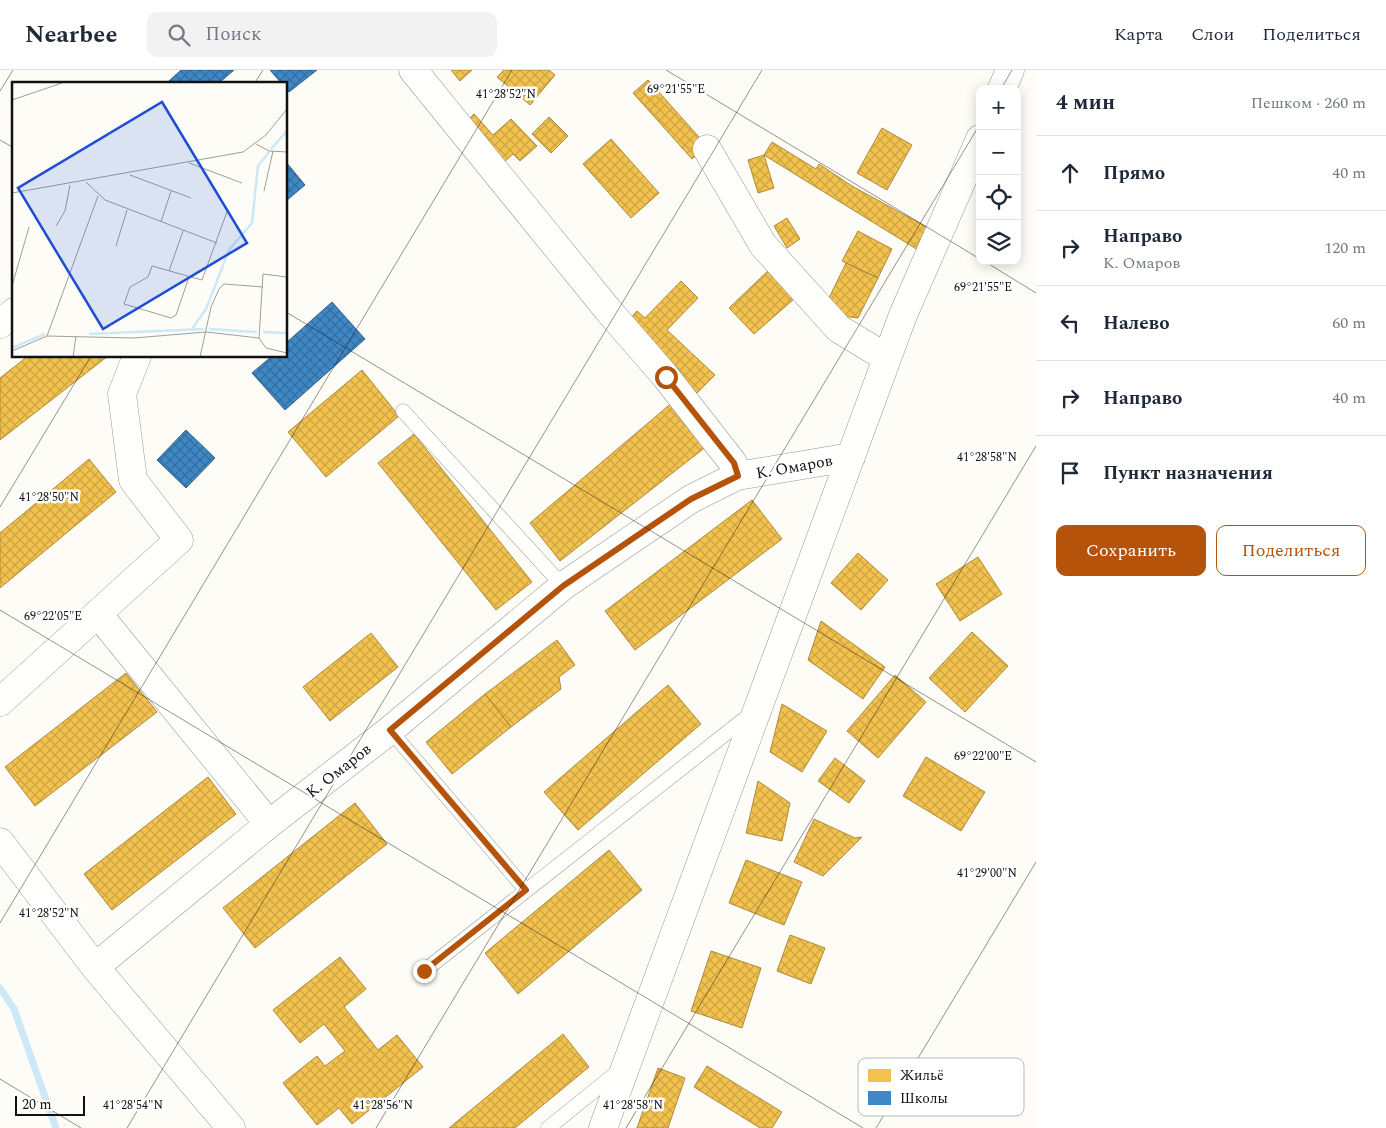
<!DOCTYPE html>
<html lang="ru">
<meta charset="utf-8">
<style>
:root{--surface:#fff;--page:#f2f2f3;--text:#1f2937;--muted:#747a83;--line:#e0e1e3;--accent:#b45309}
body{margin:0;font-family:Spectral,serif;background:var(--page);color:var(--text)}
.controls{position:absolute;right:15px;top:15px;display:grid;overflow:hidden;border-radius:10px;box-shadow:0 2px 12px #0003}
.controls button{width:45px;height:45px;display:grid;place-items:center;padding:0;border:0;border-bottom:1px solid var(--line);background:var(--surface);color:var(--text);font:25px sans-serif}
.scale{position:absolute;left:15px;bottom:12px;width:70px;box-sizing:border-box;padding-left:5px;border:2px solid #111;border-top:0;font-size:14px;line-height:18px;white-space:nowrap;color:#111;-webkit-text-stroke:4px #fff;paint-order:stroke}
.stop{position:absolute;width:15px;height:15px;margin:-11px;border:4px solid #b45309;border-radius:50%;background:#fff}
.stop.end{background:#b45309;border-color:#fff;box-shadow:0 1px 5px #0008}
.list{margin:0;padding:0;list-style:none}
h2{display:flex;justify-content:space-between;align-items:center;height:65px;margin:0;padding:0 20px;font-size:21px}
h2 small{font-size:16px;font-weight:400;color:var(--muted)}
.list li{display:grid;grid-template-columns:32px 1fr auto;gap:15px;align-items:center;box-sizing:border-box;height:75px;padding:0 20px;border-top:1px solid var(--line)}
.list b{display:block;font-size:19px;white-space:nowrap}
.list p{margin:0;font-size:16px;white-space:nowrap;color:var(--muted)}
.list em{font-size:16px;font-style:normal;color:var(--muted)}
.actions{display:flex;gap:10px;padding:15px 20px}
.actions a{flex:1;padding:11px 0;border:1px solid var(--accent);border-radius:10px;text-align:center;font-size:18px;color:var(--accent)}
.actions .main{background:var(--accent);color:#fff}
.icon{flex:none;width:28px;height:28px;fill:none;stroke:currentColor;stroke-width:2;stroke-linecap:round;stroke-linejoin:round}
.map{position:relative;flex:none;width:1036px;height:1058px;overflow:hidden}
header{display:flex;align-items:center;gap:30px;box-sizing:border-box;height:70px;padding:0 25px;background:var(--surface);border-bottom:1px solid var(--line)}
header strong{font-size:24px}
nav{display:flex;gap:28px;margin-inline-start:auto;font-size:18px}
.search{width:350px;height:45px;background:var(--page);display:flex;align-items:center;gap:12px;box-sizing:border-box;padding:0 18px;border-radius:10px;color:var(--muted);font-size:19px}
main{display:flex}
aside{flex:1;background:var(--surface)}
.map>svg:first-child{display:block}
</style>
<header>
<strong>Nearbee</strong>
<div class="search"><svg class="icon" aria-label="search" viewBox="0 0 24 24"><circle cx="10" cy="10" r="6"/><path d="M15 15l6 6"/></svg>Поиск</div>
<nav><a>Карта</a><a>Слои</a><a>Поделиться</a></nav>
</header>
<main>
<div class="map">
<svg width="1036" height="1058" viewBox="0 0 1036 1058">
<defs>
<pattern id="homes-cross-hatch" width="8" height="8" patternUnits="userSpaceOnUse" patternTransform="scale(1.25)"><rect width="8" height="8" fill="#f2c14e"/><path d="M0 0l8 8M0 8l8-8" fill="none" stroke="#cea543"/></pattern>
<pattern id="schools-cross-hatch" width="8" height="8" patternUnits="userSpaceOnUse" patternTransform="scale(1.25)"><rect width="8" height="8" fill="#3f88c5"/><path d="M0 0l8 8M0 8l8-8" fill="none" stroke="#336e9f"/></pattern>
</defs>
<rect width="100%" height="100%" fill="#fdfcf7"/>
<!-- homes -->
<path fill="url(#homes-cross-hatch)" stroke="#ae8c3c" d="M 451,0 L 472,0 L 460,11 Z
M 504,0 L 549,0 L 555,5 L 530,35 L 497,7 Z
M 648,10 L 707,76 L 692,89 L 633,23 Z
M 474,44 L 493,65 L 511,49 L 537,76 L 520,91 L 513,84 L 502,94 L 464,54 Z
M 549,47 L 568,66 L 551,83 L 532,64 Z
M 882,58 L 912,75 L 887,120 L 857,103 Z
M 611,69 L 659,123 L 631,148 L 583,94 Z
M 772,72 L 816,99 L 819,94 L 852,116 L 932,160 L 918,180 L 764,85 Z
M 764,85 L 774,118 L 758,123 L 748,90 Z
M 787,148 L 800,169 L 787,178 L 774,156 Z
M 858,161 L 892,179 L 878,208 L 842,191 Z
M 846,193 L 878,208 L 858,248 L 834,245 L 827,232 Z
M 773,196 L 802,222 L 754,264 L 729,238 Z
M 681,211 L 698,228 L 667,260 L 715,305 L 697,323 L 625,254 L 637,241 L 645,248 Z
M 28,286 L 108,286 L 0,370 L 0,308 Z
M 362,300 L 399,346 L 326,407 L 288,362 Z
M 674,331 L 707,376 L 560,491 L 530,453 Z
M 414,364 L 532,512 L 496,540 L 378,393 Z
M 89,389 L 116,422 L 0,518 L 0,463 Z
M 752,430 L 782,469 L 635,580 L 605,541 Z
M 858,483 L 888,510 L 861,540 L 831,513 Z
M 978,487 L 1002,524 L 960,551 L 936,514 Z
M 821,551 L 885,597 L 863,629 L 808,590 Z
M 972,562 L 1008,596 L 965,642 L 929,608 Z
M 371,563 L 398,597 L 330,651 L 303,617 Z
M 557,570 L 575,595 L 559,607 L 561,619 L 511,657 L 485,624 Z
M 126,603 L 157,642 L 35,736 L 5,697 Z
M 895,605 L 926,632 L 878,688 L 847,661 Z
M 668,615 L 701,654 L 578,760 L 544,722 Z
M 485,624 L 511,657 L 452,704 L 426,672 Z
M 782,634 L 827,661 L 802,702 L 770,682 Z
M 926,687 L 985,722 L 961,761 L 903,726 Z
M 835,688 L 865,711 L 849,733 L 818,711 Z
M 208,707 L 236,744 L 112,840 L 84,804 Z
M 758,711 L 790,733 L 782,771 L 746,763 Z
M 355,733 L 387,774 L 255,878 L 223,838 Z
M 814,749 L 855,768 L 862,767 L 823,806 L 794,792 Z
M 609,780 L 642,820 L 518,924 L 485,883 Z
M 746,790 L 802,812 L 784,855 L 729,833 Z
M 790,865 L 825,878 L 811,914 L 777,901 Z
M 711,881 L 761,898 L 742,958 L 691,941 Z
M 340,887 L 366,919 L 344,937 L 378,980 L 397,965 L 423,997 L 352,1054 L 339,1038 L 317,1055 L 283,1013 L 317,986 L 325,996 L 345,981 L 324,954 L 300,973 L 273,940 Z
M 563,964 L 589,997 L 515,1058 L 449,1058 Z
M 707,996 L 782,1042 L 772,1058 L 760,1058 L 694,1017 Z
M 658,998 L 685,1008 L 668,1058 L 637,1058 Z"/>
<!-- schools -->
<path fill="url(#schools-cross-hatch)" stroke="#31648f" d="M 181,0 L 234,0 L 219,13 L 220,14 L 171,14 L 169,11 Z
M 270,0 L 317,0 L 289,22 L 286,19 L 286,14 L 282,14 Z
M 286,92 L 305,115 L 286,131 Z
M 332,232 L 365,269 L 285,340 L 252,303 L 272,286 L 286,286 L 286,273 Z
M 186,360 L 215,388 L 186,418 L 157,390 Z"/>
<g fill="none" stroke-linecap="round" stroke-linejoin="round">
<!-- stream -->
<path stroke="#cde8f7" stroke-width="7" d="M 0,918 L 14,939 L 56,1058"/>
<!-- service casing -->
<g stroke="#979795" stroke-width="15">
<path id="service" d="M 403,341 L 563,516
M 390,660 L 526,820
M 424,901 L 752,643
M 548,1058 L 620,1000"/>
</g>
<!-- minor casing -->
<g stroke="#979795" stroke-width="29">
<path id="minor" d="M 413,0 L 608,240 L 666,307 L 733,393 L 737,406
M 1002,19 L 1010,0
M 707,79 L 763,175 L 839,259 L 887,288
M 0,254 L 14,242
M 98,544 L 269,754
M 0,632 L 179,470 L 133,410 L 122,324 L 137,286
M 0,772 L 95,897 L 231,1058
M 95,897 L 269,754 L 390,660 L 563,516 L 691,429 L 737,406 L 851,387
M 603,1058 L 903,245 L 980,69"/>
</g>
<!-- service -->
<use href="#service" stroke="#fffffe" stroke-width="14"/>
<!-- minor -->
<use href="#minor" stroke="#fffffe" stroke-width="28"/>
</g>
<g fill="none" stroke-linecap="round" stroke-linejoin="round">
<!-- route -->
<path stroke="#b45309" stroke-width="6" d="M 424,901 L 526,820 L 390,660 L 563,516 L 691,429 L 738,406 L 734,393 L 666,307"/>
</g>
<!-- ticks -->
<path fill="none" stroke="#111" stroke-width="1" stroke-opacity="0.45" d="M 666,0 L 980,189M 254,14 L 263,0M 1001,19 L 1012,0M 0,21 L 13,0M 0,70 L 14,78M 984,191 L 1036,223M 286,242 L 1036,692M 0,437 L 91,286M 0,540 L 863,1058M 0,853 L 512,0M 0,1009 L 81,1058M 127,1058 L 762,0M 376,1058 L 980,54M 626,1058 L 1036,376M 876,1058 L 1036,792"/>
<g text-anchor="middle" stroke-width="5" stroke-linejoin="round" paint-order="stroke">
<!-- street labels -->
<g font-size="16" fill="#111" stroke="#fff">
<text transform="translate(794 396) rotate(-10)" y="6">К. Омаров</text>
<text transform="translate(338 700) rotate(-38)" y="6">К. Омаров</text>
</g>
</g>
<!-- overview -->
<g transform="translate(12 12)">
<rect width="275" height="275" fill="#fdfcf7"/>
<path fill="none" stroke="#cde8f7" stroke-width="2.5" d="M 259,67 L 275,49M 180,247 L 194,227 L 217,168 L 240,141 L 246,84 L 257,70M 197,247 L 245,250M 251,250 L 275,251M 77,252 L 192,247M 0,266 L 33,252"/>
<path fill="none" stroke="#9f9e9b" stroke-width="1" d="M 0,18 L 50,1M 244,62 L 257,69 L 275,70M 177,81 L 230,101M 118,93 L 179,116M 74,100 L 93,118 L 205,161M 252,109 L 261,69M 0,111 L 231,70 L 254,53 L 275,27M 149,140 L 159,109M 44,144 L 53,129 L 58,103M 104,164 L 115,128M 157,189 L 171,149M 177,195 L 164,233 L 159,236 L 112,222 L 118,205 L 136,195 L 140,184 L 190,198 L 216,127M 0,204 L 17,145M 35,254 L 86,114M 247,256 L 251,192 L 275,195M 0,269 L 35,254 L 122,256 L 194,250 L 247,256 L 254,266 L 275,271M 61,275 L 64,254M 188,275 L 199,225 L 207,207 L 212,202 L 251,205"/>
<path fill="#1d4ed8" fill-opacity="0.15" stroke="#1d4ed8" stroke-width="2.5" d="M 150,20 L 235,161 L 91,247 L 6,106 Z"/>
<rect width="275" height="275" fill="none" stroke="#111" stroke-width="2.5"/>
</g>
<!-- legend -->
<rect x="858" y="988" width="166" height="58" rx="8" fill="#fff" stroke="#b8b8b8" stroke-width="1"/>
<rect x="868" y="999" width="23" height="13" fill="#f2c14e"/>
<rect x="868" y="1021" width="23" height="14" fill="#3f88c5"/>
<g font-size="14" fill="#111">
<text x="900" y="1010">Жильё</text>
<text x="900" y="1033">Школы</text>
</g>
<g font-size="12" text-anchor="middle" fill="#111" stroke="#fff" stroke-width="5" stroke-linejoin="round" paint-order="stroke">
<text x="676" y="23">69°21'55"E</text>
<text x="506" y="28">41°28'52"N</text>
<text x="983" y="221">69°21'55"E</text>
<text x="987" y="391">41°28'58"N</text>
<text x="49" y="431">41°28'50"N</text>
<text x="53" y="550">69°22'05"E</text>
<text x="983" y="690">69°22'00"E</text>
<text x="987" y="807">41°29'00"N</text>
<text x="49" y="847">41°28'52"N</text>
<text x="133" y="1039">41°28'54"N</text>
<text x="383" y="1039">41°28'56"N</text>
<text x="633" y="1039">41°28'58"N</text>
</g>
</svg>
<div class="controls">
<button>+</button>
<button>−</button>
<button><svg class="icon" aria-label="locate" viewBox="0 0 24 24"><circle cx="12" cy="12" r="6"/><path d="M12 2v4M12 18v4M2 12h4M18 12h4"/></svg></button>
<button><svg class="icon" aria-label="layers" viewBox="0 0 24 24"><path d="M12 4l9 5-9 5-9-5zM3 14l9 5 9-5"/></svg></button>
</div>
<div class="scale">20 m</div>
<div class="stop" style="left:666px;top:307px"></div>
<div class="stop end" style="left:424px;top:901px"></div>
</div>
<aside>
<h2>4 мин<small>Пешком · 260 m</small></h2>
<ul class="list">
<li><svg class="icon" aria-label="ahead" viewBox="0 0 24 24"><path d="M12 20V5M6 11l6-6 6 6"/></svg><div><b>Прямо</b></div><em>40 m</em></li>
<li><svg class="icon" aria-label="right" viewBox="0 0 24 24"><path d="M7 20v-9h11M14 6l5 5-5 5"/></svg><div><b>Направо</b><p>К. Омаров</p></div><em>120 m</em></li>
<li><svg class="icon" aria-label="left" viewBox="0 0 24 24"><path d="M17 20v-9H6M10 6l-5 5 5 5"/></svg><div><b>Налево</b></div><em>60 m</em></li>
<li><svg class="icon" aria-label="right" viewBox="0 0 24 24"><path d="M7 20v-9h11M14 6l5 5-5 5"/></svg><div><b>Направо</b></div><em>40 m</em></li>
<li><svg class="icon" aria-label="arrive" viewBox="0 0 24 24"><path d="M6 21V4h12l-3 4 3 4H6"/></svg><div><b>Пункт назначения</b></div></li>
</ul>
<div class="actions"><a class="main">Сохранить</a><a>Поделиться</a></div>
</aside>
</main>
